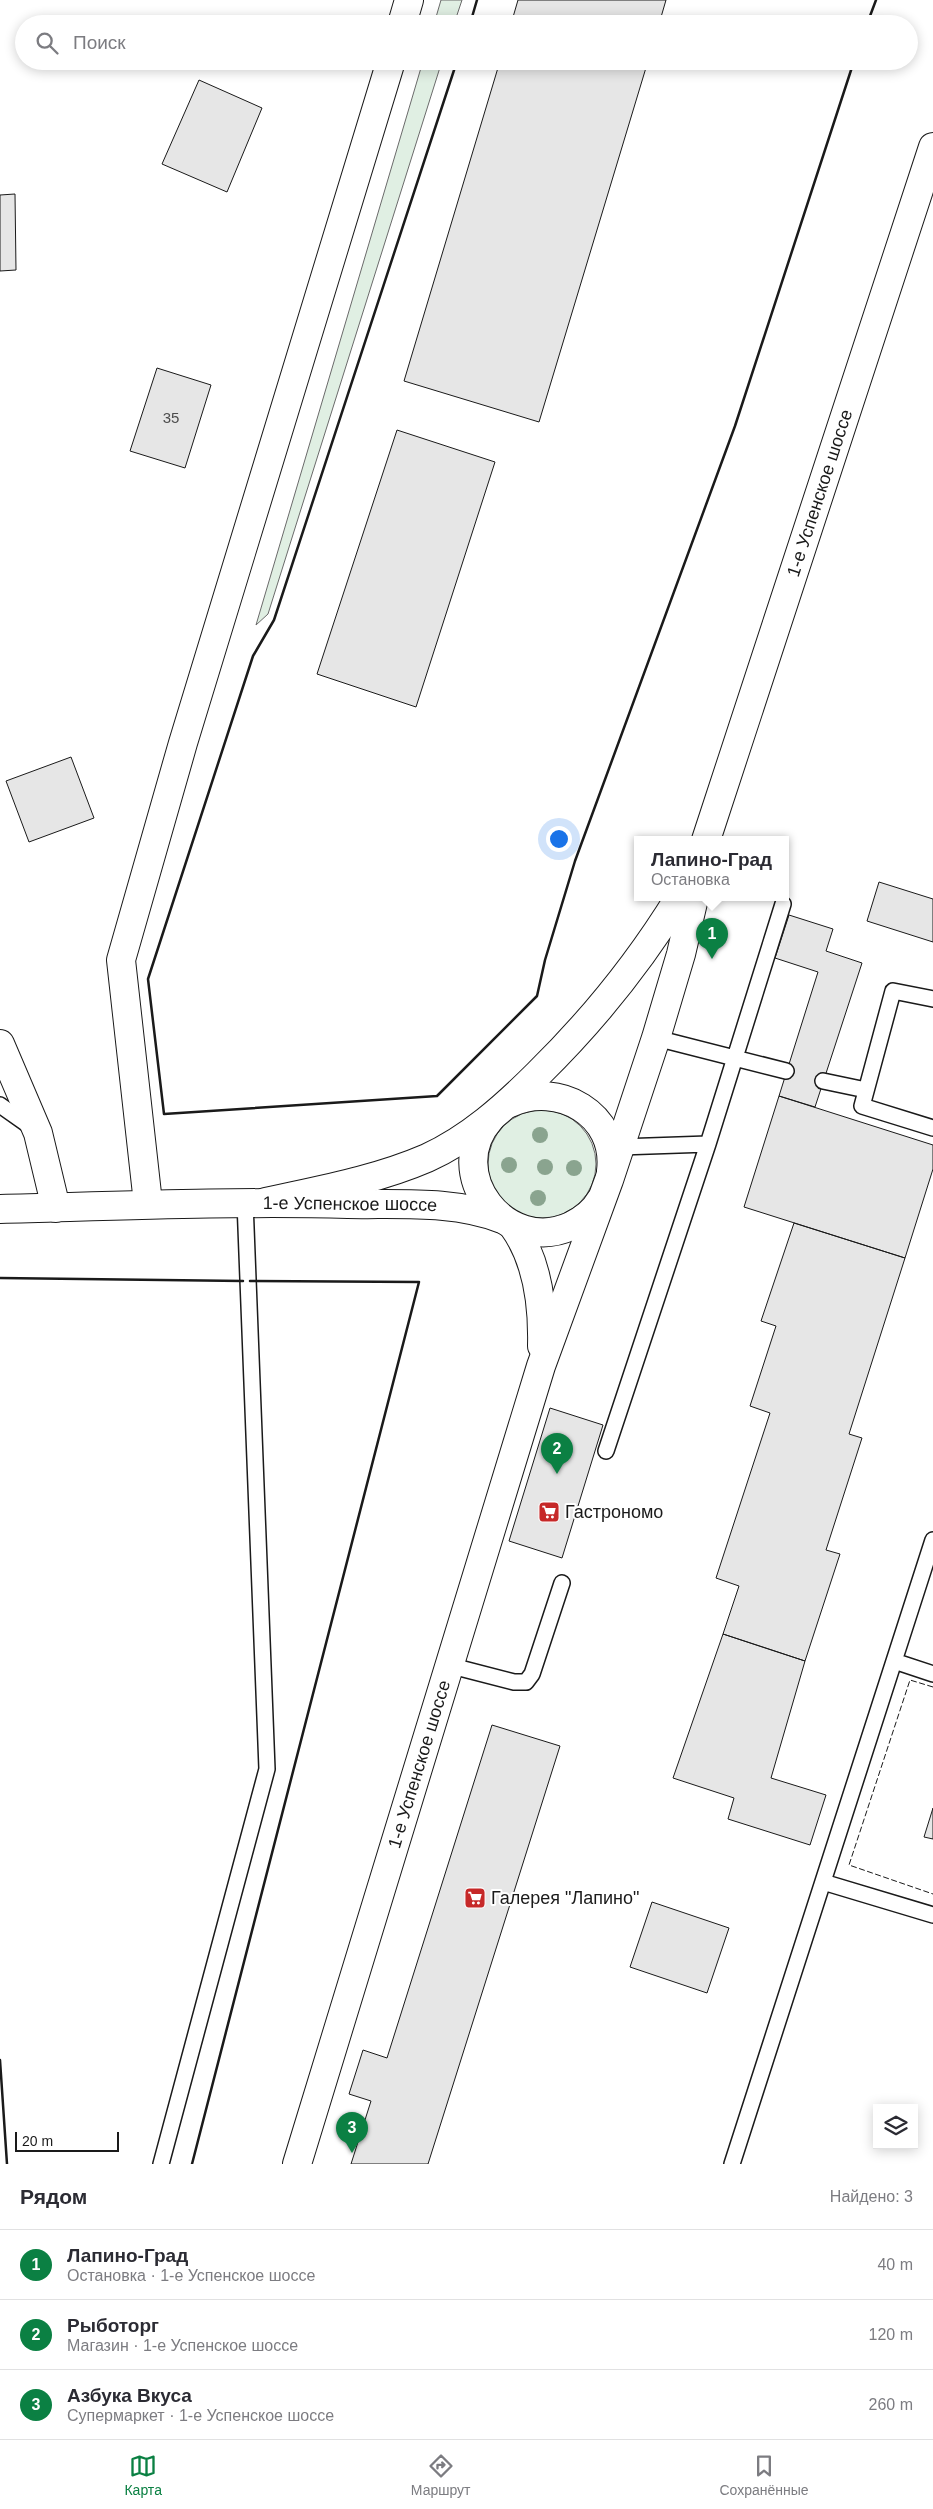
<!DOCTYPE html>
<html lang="ru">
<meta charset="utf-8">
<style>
:root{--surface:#fff;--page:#f2f2f3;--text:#2b2b33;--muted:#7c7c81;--line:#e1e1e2;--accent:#0b8043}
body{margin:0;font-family:Helvetica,sans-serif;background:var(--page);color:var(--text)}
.controls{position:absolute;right:15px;bottom:15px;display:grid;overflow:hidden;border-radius:0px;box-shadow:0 2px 12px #0003}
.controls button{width:45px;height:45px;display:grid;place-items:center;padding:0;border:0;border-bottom:1px solid var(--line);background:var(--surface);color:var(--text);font:25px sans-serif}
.scale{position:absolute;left:15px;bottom:12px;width:104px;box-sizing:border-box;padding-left:5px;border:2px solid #1a1a1a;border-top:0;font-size:14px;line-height:18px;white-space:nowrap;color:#1a1a1a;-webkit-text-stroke:4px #fff;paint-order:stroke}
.you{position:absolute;left:558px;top:838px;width:18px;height:18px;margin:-12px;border:4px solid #fff;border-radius:50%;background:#1a73e8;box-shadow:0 0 0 8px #1a73e833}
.badge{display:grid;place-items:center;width:32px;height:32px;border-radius:50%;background:var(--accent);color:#fff;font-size:16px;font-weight:700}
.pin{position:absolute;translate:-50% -41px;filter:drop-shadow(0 1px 2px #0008)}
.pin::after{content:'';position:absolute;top:26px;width:18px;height:15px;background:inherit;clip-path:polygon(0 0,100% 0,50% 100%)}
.popup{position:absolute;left:634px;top:836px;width:155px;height:65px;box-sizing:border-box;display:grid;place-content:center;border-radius:0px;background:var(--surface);filter:drop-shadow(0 1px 4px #0005);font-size:16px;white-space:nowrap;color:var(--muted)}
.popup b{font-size:19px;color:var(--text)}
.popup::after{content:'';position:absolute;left:50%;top:100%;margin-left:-10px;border:10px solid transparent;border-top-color:var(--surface)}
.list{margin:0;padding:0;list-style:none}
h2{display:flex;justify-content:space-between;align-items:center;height:65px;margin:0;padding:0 20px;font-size:21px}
h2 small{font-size:16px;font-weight:400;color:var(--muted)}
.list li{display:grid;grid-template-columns:32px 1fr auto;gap:15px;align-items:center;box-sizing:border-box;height:70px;padding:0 20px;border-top:1px solid var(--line)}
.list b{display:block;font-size:19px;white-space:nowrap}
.list p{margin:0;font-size:16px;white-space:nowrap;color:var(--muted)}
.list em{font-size:16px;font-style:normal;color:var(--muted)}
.icon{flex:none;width:28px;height:28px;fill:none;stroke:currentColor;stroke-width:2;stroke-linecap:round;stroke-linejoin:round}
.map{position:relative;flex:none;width:933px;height:2164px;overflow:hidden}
.search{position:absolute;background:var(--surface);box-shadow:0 2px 12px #0003;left:15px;right:15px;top:15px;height:55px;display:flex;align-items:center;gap:12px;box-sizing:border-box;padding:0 18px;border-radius:28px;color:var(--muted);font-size:19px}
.sheet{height:275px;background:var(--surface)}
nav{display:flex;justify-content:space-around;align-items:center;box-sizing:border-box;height:70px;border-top:1px solid var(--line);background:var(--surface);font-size:14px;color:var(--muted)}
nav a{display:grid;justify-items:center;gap:2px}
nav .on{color:var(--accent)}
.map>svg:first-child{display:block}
</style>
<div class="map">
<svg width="933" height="2164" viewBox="0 0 933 2164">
<rect width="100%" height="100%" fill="#fff"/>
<!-- green -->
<path fill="#e0efe3" stroke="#6a6a6a" d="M 441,0 L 462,0 L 454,24 L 434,24 Z
M 423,61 L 442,61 L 268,614 L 256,625 Z
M488 1164a54 54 0 1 1 108 0a54 54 0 1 1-108 0Z"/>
<!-- building -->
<path fill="#e6e6e6" stroke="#1a1a1a" d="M 518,0 L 666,0 L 659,24 L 511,24 Z
M 500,61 L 648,61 L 539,422 L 404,381 Z
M 199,80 L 262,108 L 227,192 L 162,164 Z
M 15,194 L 16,270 L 0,271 L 0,195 Z
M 157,368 L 211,385 L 185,468 L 130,451 Z
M 397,430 L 495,462 L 416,707 L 317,674 Z
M 71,757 L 94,818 L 29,842 L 6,781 Z
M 879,882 L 933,899 L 933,942 L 867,921 Z
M 789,915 L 833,929 L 826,951 L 862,963 L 815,1107 L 779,1096 L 818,972 L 775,958 Z
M 779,1096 L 933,1145 L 933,1169 L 905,1258 L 744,1207 Z
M 794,1223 L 905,1258 L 849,1434 L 862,1438 L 826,1550 L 840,1554 L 805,1661 L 723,1634 L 739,1586 L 716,1578 L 770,1413 L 750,1406 L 776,1326 L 761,1321 Z
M 550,1408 L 603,1425 L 562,1558 L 509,1541 Z
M 723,1634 L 805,1661 L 771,1778 L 826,1795 L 810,1845 L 728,1819 L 734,1798 L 673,1778 Z
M 492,1725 L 560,1746 L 428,2164 L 351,2164 L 371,2101 L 349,2094 L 363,2050 L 387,2058 Z
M 933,1808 L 933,1839 L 924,1837 Z
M 652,1902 L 729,1928 L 707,1993 L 630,1967 Z"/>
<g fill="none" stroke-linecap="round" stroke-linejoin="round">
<!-- service casing -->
<g stroke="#1a1a1a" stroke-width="18">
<path id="service" d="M 933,999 L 893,991 L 862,1106 L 933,1128
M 656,1038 L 786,1071
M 823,1081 L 866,1090
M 0,1105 L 31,1127
M 620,1147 L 708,1144
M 606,1451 L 708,1144 L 783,904
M 894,1661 L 933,1674
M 448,1665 L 514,1682 L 526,1682 L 532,1674 L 562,1583
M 823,1882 L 933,1915
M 161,2164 L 267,1769 L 245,1202
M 732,2164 L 933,1540"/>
</g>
<!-- minor casing -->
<g stroke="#1a1a1a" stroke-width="30">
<path id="minor" d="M 402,24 L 409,0
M 0,1044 L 38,1133 L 56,1208
M 148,1203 L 121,960 L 183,743 L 391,61"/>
</g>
<!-- secondary casing -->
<g stroke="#1a1a1a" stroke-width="30">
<g id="secondary">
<path id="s1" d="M 706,840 L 933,147"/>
<path d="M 510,1103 C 558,1081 618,1114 611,1171"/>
<path d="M 490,1119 C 442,1173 506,1256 571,1226 C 583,1220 594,1212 600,1201"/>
<path d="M 266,1202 C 320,1190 376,1180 427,1158 C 469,1139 505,1107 538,1074 C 592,1021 639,963 679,898"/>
<path id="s2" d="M 0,1209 C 116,1206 232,1201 348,1204 C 398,1205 454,1200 502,1219"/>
<path d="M 513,1226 C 537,1259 543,1306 542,1346"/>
<path id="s3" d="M 297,2164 L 541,1366 L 609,1180 L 656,1038 L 681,954 L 694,898"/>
</g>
</g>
<!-- service -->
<use href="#service" stroke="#fff" stroke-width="15"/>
<!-- minor -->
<use href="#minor" stroke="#fff" stroke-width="28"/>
<!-- secondary -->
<use href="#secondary" stroke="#fff" stroke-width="28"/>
<!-- fence -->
<path stroke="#1a1a1a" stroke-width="1" stroke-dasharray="6 2.5" stroke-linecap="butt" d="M 933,1687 L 910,1680 L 849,1865 L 933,1894"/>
<!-- wall -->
<path stroke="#1a1a1a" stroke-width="2.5" d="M 470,24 L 477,0
M 867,24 L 876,0
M 457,61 L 274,620 L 253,656 L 148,979 L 164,1114 L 437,1096 L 537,996 L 545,960 L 575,861 L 735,426 L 854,61
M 0,1278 L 243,1281
M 0,2060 L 7,2164
M 192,2164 L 419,1282 L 250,1281"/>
</g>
<!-- trees -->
<g fill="#8aa48f">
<circle cx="540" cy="1135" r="8"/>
<circle cx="509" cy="1165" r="8"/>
<circle cx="545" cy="1167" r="8"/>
<circle cx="574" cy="1168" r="8"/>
<circle cx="538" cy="1198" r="8"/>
</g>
<!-- icons -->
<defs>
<g id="supermarket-square" transform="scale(1.125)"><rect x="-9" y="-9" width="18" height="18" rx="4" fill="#c62828" stroke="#fff"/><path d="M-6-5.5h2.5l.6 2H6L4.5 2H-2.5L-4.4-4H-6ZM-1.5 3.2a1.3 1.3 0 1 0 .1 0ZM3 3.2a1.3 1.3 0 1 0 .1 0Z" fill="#fff"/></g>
</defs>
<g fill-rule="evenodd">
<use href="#supermarket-square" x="549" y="1512"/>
<use href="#supermarket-square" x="475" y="1898"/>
</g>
<g text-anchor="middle" stroke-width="4" stroke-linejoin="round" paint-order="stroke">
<!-- number labels -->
<g font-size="15" fill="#4d4d4d">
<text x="171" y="423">35</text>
</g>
<!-- street labels -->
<g font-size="18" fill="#1a1a1a" stroke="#fff">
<text dy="6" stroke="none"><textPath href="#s1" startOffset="365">1-е Успенское шоссе</textPath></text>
<text dy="6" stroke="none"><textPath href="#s2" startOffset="350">1-е Успенское шоссе</textPath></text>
<text dy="6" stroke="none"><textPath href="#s3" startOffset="418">1-е Успенское шоссе</textPath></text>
</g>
<!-- poi labels -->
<g font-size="18" fill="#1a1a1a" stroke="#fff" text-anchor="start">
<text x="565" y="1518">Гастрономо</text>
<text x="491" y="1904">Галерея "Лапино"</text>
</g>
</g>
</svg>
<div class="controls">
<button><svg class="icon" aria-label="layers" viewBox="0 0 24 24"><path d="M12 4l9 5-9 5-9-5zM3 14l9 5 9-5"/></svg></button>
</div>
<div class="scale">20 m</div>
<div class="you"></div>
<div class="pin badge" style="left:712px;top:959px">1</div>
<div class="popup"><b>Лапино-Град</b>Остановка</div>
<div class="pin badge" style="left:557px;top:1474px">2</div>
<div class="pin badge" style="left:352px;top:2153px">3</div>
<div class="search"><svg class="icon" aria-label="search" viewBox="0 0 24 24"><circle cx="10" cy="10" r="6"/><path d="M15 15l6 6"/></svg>Поиск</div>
</div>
<section class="sheet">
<h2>Рядом<small>Найдено: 3</small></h2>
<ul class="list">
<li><span class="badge">1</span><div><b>Лапино-Град</b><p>Остановка · 1-е Успенское шоссе</p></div><em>40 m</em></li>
<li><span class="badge">2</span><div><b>Рыботорг</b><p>Магазин · 1-е Успенское шоссе</p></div><em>120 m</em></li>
<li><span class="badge">3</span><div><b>Азбука Вкуса</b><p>Супермаркет · 1-е Успенское шоссе</p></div><em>260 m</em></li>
</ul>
</section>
<nav>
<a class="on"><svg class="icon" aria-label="map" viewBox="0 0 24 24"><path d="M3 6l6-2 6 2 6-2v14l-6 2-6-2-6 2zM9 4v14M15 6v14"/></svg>Карта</a>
<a><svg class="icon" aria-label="directions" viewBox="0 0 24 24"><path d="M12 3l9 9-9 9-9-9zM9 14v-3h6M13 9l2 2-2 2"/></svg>Маршрут</a>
<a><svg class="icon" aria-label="saved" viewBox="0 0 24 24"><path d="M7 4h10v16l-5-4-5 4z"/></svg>Сохранённые</a>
</nav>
